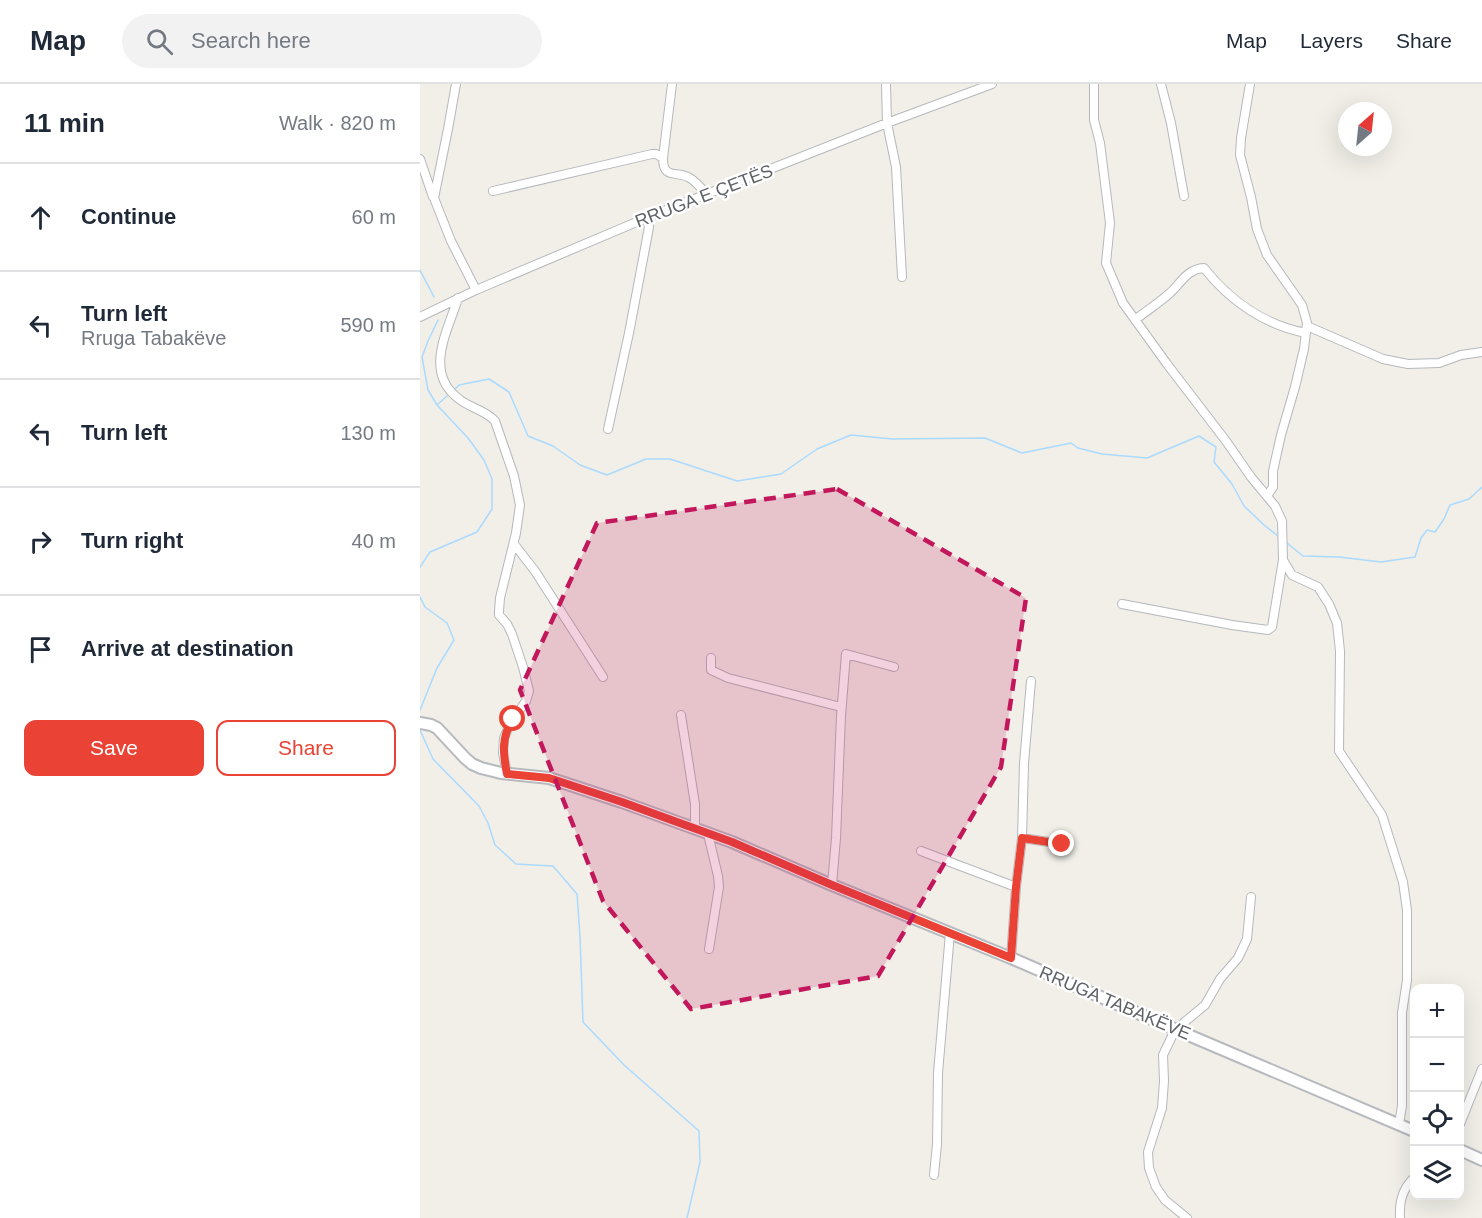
<!DOCTYPE html>
<meta charset="utf-8">
<style>
:root{--surface:#fff;--page:#f2f2f3;--text:#1f2937;--muted:#747a83;--line:#e0e1e3;--accent:#ea4335}
body{margin:0;font-family:Helvetica,sans-serif;background:var(--page);color:var(--text)}
.controls{position:absolute;right:18px;bottom:18px;display:grid;overflow:hidden;border-radius:12px;box-shadow:0 6px 24px #0002}
.controls button{width:54px;height:54px;display:grid;place-items:center;padding:0;border:0;border-bottom:2px solid var(--line);background:var(--surface);color:var(--text);font:30px sans-serif}
.compass{position:absolute;left:918px;top:18px;width:54px;height:54px;border-radius:50%;background:var(--surface);box-shadow:0 6px 24px #0002;rotate:27deg}
.stop{position:absolute;width:18px;height:18px;margin:-14px;border:4px solid #ea4335;border-radius:50%;background:#fff}
.stop.end{background:#ea4335;border-color:#fff;box-shadow:0 2px 6px #0008}
.list{margin:0;padding:0;list-style:none}
h2{display:flex;justify-content:space-between;align-items:center;height:78px;margin:0;padding:0 24px;font-size:26px}
h2 small{font-size:20px;font-weight:400;color:var(--muted)}
.list li{display:grid;grid-template-columns:39px 1fr auto;gap:18px;align-items:center;box-sizing:border-box;height:108px;padding:0 24px;border-top:2px solid var(--line)}
.list b{display:block;font-size:22px;white-space:nowrap}
.list p{margin:0;font-size:20px;white-space:nowrap;color:var(--muted)}
.list em{font-size:20px;font-style:normal;color:var(--muted)}
.actions{display:flex;gap:12px;padding:18px 24px}
.actions a{flex:1;padding:14px 0;border:2px solid var(--accent);border-radius:12px;text-align:center;font-size:21px;color:var(--accent)}
.actions .main{background:var(--accent);color:#fff}
.icon{flex:none;width:33px;height:33px;fill:none;stroke:currentColor;stroke-width:2;stroke-linecap:round;stroke-linejoin:round}
.map{position:relative;flex:none;width:1062px;height:1134px;overflow:hidden}
header{display:flex;align-items:center;gap:36px;box-sizing:border-box;height:84px;padding:0 30px;background:var(--surface);border-bottom:2px solid var(--line)}
header strong{font-size:28px}
nav{display:flex;gap:33px;margin-inline-start:auto;font-size:21px}
.search{width:420px;height:54px;background:var(--page);display:flex;align-items:center;gap:15px;box-sizing:border-box;padding:0 21px;border-radius:33px;color:var(--muted);font-size:22px}
main{display:flex}
aside{flex:1;background:var(--surface)}
.map>svg:first-child{display:block}
</style>
<header>
<strong>Map</strong>
<div class="search"><svg class="icon" aria-label="search" viewBox="0 0 24 24"><circle cx="10" cy="10" r="6"/><path d="M15 15l6 6"/></svg>Search here</div>
<nav><a>Map</a><a>Layers</a><a>Share</a></nav>
</header>
<main>
<aside>
<h2>11 min<small>Walk · 820 m</small></h2>
<ul class="list">
<li><svg class="icon" aria-label="ahead" viewBox="0 0 24 24"><path d="M12 20V5M6 11l6-6 6 6"/></svg><div><b>Continue</b></div><em>60 m</em></li>
<li><svg class="icon" aria-label="left" viewBox="0 0 24 24"><path d="M17 20v-9H6M10 6l-5 5 5 5"/></svg><div><b>Turn left</b><p>Rruga Tabakëve</p></div><em>590 m</em></li>
<li><svg class="icon" aria-label="left" viewBox="0 0 24 24"><path d="M17 20v-9H6M10 6l-5 5 5 5"/></svg><div><b>Turn left</b></div><em>130 m</em></li>
<li><svg class="icon" aria-label="right" viewBox="0 0 24 24"><path d="M7 20v-9h11M14 6l5 5-5 5"/></svg><div><b>Turn right</b></div><em>40 m</em></li>
<li><svg class="icon" aria-label="arrive" viewBox="0 0 24 24"><path d="M6 21V4h12l-3 4 3 4H6"/></svg><div><b>Arrive at destination</b></div></li>
</ul>
<div class="actions"><a class="main">Save</a><a>Share</a></div>
</aside>
<div class="map">
<svg width="1062" height="1134" viewBox="0 0 1062 1134">
<rect width="100%" height="100%" fill="#f1efe8"/>
<g fill="none" stroke-linecap="round" stroke-linejoin="round">
<!-- stream -->
<path stroke="#aadaff" stroke-width="1.5" d="M 0,186 L 14,213
M 35,305 L 39,301 L 69,295 L 89,308 L 108,352 L 133,362 L 160,381 L 187,391 L 226,375 L 250,375 L 317,397 L 361,390 L 397,365 L 431,351 L 472,355 L 565,354 L 602,369 L 651,359 L 658,364 L 682,370 L 727,374 L 779,352 L 796,363 L 794,378 L 812,400 L 824,422 L 844,441 L 858,452
M 17,321 L 27,312
M 867,459 L 883,472 L 919,473 L 961,478 L 995,473 L 1001,454 L 1007,446 L 1015,448 L 1024,435 L 1030,421 L 1049,415 L 1062,403
M 0,483 L 10,468 L 57,448 L 72,425 L 72,395 L 64,376 L 48,354 L 17,321 L 8,306 L 2,273 L 8,257 L 18,236
M 0,513 L 5,523 L 27,539 L 34,556 L 17,584 L 0,626
M 0,646 L 13,675 L 59,722 L 68,739 L 75,761 L 96,780 L 133,782 L 157,810 L 160,853 L 163,938 L 204,981 L 279,1047 L 280,1078 L 267,1134"/>
<!-- street casing -->
<g stroke="#b5b8bc" stroke-width="10">
<path id="street" d="M 36,0 L 28,45 L 14,114 L 31,157 L 56,206
M 252,0 L 243,74 C 243,95 255,87 268,93 C 276,97 282,105 287,111
M 466,0 L 467,39 L 476,83 L 482,193
M 674,0 L 674,36 L 680,59 L 690,139 L 686,179 L 703,219 L 747,280 L 806,357 L 831,393 L 855,422 L 862,437 L 863,476 L 872,491 L 898,503 L 909,520 L 917,539 L 920,567 L 919,667 L 962,731 L 983,798 L 987,826 L 987,896 L 982,929 L 982,1022 L 979,1040
M 741,0 L 751,39 L 764,112
M 830,0 L 821,54 L 820,71 L 831,113 L 837,145 L 847,171 L 882,221 L 887,239 L 884,265 L 875,303 L 861,351 L 853,387 L 853,403 L 847,412
M 0,75 L 13,113
M 73,107 L 232,70 L 236,70 L 243,74
M 38,214 C 28,247 3,288 39,315 C 50,324 65,326 75,337 L 94,392 L 100,421 L 96,449 L 80,514 L 79,527 L 79,531 L 87,540 L 92,550 L 103,583 L 109,607 L 106,617 L 90,640 L 84,654 L 83,669 L 87,690
M 0,233 L 56,206 L 226,134 L 467,39 L 572,0
M 715,236 C 726,227 739,219 750,209 C 761,199 767,185 784,184 C 810,217 845,241 886,249
M 887,242 L 963,275 L 988,280 L 1019,279 L 1041,271 L 1062,268
M 188,345 L 209,249 L 227,154 L 229,143 L 226,134
M 94,460 L 115,487 L 183,593
M 702,520 L 812,541 L 848,546 L 852,543 L 863,476
M 291,574 L 291,586 L 308,594 L 421,623
M 261,631 L 275,720 L 275,745
M 288,750 L 298,792 L 299,803 L 289,865
M 602,754 L 604,679 L 611,597
M 501,767 L 596,803
M 412,801 L 416,754 L 421,632 L 426,570 L 474,583
M 591,874 L 596,803 L 602,754 L 642,760
M 1040,1040 L 1062,985
M 514,1091 L 517,1060 L 518,989 L 530,849
M 767,1134 L 745,1116 L 736,1103 L 729,1084 L 728,1068 L 742,1024 L 744,997 L 743,971 L 755,946 L 785,921 L 800,895 L 818,874 L 827,855 L 831,813
M 980,1134 C 979,1118 982,1105 994,1094"/>
</g>
<!-- secondary casing -->
<g stroke="#b6babf" stroke-width="14">
<path id="secondary" d="M 0,639 L 11,641 L 17,644 L 45,674 L 52,680 L 61,684 L 81,689 L 129,694 L 202,718 L 312,758 L 412,801 L 591,874 L 766,950 L 994,1047
M 1040,1066 L 1062,1076"/>
</g>
<!-- street -->
<use href="#street" stroke="#fff" stroke-width="8"/>
<!-- secondary -->
<use href="#secondary" stroke="#fff" stroke-width="10"/>
</g>
<g fill="none" stroke-linecap="round" stroke-linejoin="round">
<!-- route -->
<path stroke="#ea4335" stroke-width="8" d="M 93,635 C 81,653 83,670 87,690 L 129,694 L 202,718 L 312,758 L 412,801 L 591,874 L 596,803 L 602,754 L 642,760"/>
</g>
<!-- marked area -->
<path fill="#c2185b" fill-opacity="0.2" stroke="#c2185b" stroke-width="4.5" stroke-dasharray="12 8" stroke-linejoin="round" d="M 417,405 L 606,514 L 581,683 L 458,892 L 271,925 L 183,817 L 100,606 L 177,439 Z"/>
<g text-anchor="middle" stroke-width="5" stroke-linejoin="round" paint-order="stroke">
<!-- street labels -->
<g font-size="18" fill="#5f6368" stroke="#fff">
<text transform="translate(284 112) rotate(-21)" y="6">RRUGA E ÇETËS</text>
<text transform="translate(695 919) rotate(23)" y="6">RRUGA TABAKËVE</text>
</g>
</g>
</svg>
<div class="controls">
<button>+</button>
<button>−</button>
<button><svg class="icon" aria-label="locate" viewBox="0 0 24 24"><circle cx="12" cy="12" r="6"/><path d="M12 2v4M12 18v4M2 12h4M18 12h4"/></svg></button>
<button><svg class="icon" aria-label="layers" viewBox="0 0 24 24"><path d="M12 4l9 5-9 5-9-5zM3 14l9 5 9-5"/></svg></button>
</div>
<svg class="compass" viewBox="-18 -18 36 36"><path d="M0-13l5 13h-10z" fill="#e53935"/><path d="M0 13l5-13h-10z" fill="#747a83"/></svg>
<div class="stop" style="left:93px;top:635px"></div>
<div class="stop end" style="left:642px;top:760px"></div>
</div>
</main>
